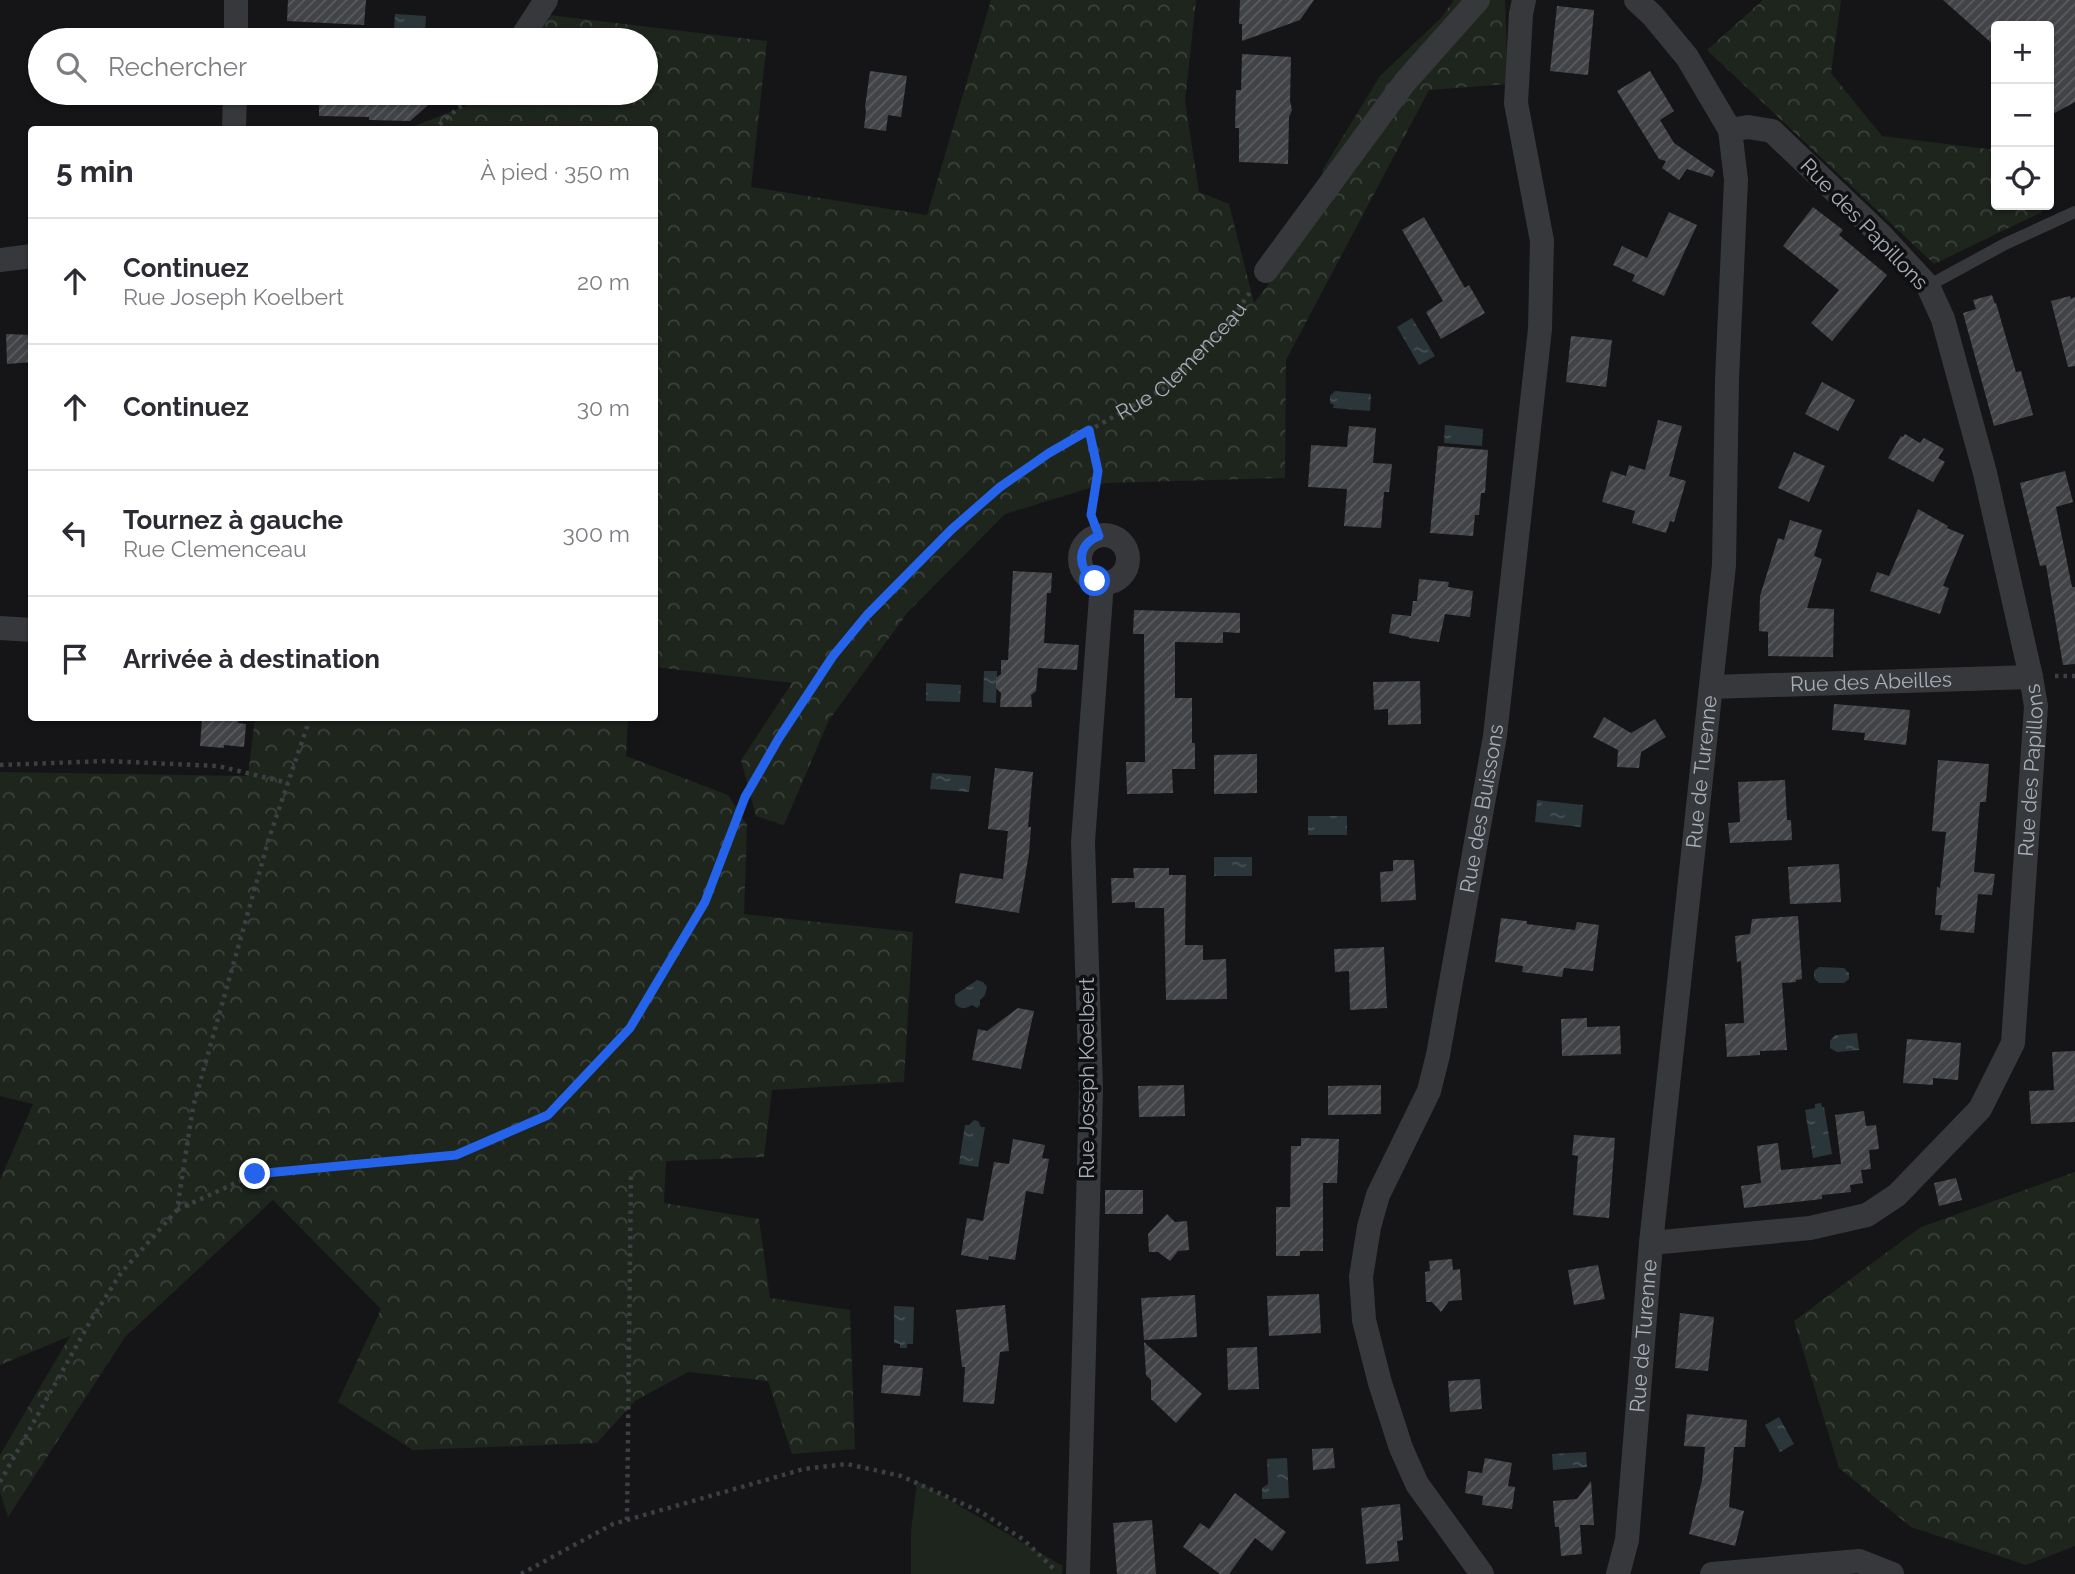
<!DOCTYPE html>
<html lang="fr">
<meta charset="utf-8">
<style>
:root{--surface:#fff;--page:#f7f7f7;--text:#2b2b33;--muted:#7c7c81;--line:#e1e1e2}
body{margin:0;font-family:Raleway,sans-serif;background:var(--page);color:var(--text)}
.controls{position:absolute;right:21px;top:21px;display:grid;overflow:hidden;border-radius:7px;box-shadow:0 2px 5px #0004}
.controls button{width:63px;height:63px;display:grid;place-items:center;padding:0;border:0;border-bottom:2px solid var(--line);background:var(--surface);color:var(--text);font:35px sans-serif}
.stop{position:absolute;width:21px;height:21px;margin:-16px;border:5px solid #2563eb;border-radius:50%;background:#fff}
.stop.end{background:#2563eb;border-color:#fff;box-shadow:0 2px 7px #0008}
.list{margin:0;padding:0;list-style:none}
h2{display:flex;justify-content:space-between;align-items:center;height:91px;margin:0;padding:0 28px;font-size:30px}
h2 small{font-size:23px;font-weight:400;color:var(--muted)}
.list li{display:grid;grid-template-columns:46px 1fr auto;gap:21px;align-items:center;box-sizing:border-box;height:126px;padding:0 28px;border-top:2px solid var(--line)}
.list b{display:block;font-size:26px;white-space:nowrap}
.list p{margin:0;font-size:23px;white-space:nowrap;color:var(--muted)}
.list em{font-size:23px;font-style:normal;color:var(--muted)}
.icon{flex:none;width:38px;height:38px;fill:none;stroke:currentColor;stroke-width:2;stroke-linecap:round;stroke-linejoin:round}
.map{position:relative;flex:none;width:2075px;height:1574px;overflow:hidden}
.search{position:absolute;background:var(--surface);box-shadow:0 2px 5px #0004;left:28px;top:28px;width:630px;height:77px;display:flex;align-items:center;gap:18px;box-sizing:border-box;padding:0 24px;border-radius:38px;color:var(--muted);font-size:26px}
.panel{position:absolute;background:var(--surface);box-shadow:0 2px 5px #0004;left:28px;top:126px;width:630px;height:595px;border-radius:7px}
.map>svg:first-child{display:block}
</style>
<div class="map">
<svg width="2075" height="1574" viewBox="0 0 2075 1574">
<defs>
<pattern id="forest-crowns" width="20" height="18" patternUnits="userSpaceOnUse" patternTransform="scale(1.75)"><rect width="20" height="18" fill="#1d251d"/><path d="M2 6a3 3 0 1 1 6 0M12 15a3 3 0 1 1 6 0" fill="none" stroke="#3b423c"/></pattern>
<pattern id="water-ripples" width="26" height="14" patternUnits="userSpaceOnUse" patternTransform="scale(1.75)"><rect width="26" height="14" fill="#2b363b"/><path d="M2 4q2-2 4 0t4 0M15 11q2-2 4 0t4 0" fill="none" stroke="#475155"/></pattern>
<pattern id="building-hatch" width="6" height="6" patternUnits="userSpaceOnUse" patternTransform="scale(1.75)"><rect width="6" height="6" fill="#414347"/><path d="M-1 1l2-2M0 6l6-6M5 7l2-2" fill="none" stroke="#5a5c5f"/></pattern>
</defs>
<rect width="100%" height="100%" fill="#151517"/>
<!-- grass -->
<path fill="#1d251d" d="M 917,1481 L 1063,1566 L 1062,1574 L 911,1574 L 911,1531 Z"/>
<!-- forest -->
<path fill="url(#forest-crowns)" d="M 991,0 L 1196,0 L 1185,101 L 1199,192 L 1229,204 L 1254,303 L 1318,219 L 1323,169 L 1380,76 L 1441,18 L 1454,0 L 1505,0 L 1508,84 L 1429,90 L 1286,360 L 1285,478 L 1106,483 L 1005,514 L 908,612 L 829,720 L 784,825 L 756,816 L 741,760 L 792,683 L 655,667 L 654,130 L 404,130 L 466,106 L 474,93 L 646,93 L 646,40 L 507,40 L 524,12 L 767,41 L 751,187 L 927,215 Z
M 1763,0 L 1841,0 L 1831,73 L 1882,136 L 1996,150 L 1996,205 L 2039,205 L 2042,212 L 1934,264 L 1707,50 Z
M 255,718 L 628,718 L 626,756 L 728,795 L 747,825 L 744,914 L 913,932 L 904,1082 L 772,1090 L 764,1157 L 666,1161 L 664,1203 L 759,1219 L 770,1298 L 850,1310 L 855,1449 L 792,1454 L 768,1381 L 688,1372 L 635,1401 L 597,1443 L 413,1450 L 338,1402 L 381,1309 L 273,1200 L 125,1337 L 8,1517 L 0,1492 L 0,1455 L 70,1336 L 0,1365 L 0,1180 L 33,1104 L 0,1096 L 0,772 L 248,776 Z
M 2075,1172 L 2075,1546 L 2026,1565 L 1911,1527 L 1839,1468 L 1794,1321 L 1921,1227 Z"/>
<!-- water -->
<path fill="url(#water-ripples)" d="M 395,14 L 426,16 L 425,32 L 394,30 Z
M 1412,318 L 1435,356 L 1419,365 L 1397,327 Z
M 1335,391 L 1371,394 L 1370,411 L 1333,408 L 1334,405 L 1330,403 L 1330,396 Z
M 1445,425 L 1483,429 L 1482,446 L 1444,443 Z
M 984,671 L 997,671 L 996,703 L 983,702 Z
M 926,683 L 961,685 L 960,702 L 926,701 Z
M 932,773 L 971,776 L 969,792 L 930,789 Z
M 1537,800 L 1583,805 L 1581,827 L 1535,822 Z
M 1308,816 L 1347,816 L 1347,835 L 1308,835 Z
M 1214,857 L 1252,857 L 1252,876 L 1214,876 Z
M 1819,967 L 1844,968 L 1849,973 L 1849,979 L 1844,983 L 1819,983 L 1814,978 L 1814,971 Z
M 977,980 L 983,982 L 987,987 L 985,995 L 980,1000 L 980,1005 L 977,1008 L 972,1005 C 965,1009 960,1010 955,1003 L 955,995 Z
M 1857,1033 L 1859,1050 L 1837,1052 L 1830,1048 L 1830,1041 L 1835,1035 Z
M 1821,1103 L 1822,1107 L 1824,1107 L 1832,1154 L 1813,1158 L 1805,1110 L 1815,1108 L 1815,1104 Z
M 974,1120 L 978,1121 L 981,1127 L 985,1127 L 978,1167 L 959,1164 L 965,1125 L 969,1125 Z
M 894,1306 L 914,1307 L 913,1344 L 907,1344 L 907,1348 L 900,1348 L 900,1344 L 894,1343 Z
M 1779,1417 L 1794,1444 L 1780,1452 L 1765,1425 Z
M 1586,1452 L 1587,1467 L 1553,1470 L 1552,1454 Z
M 1287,1458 L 1289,1498 L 1262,1499 L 1262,1488 L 1268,1484 L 1267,1459 Z"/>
<!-- building -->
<path fill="url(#building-hatch)" d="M 288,0 L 366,0 L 364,25 L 287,21 Z
M 1240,0 L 1314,0 L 1300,20 L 1242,41 L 1242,24 L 1239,24 Z
M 1943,0 L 2075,0 L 2075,102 L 2049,116 L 2049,26 L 1996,26 L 1996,47 Z
M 1557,6 L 1594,10 L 1588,75 L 1550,71 Z
M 1242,54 L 1291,57 L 1290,101 L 1292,110 L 1289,117 L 1288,164 L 1239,162 L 1239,128 L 1235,128 L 1236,90 L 1241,90 Z
M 870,71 L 907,76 L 901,117 L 888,115 L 886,131 L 864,128 L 866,111 L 865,107 Z
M 1650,71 L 1674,111 L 1660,120 L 1674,143 L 1715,171 L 1712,177 L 1687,169 L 1679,180 L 1662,168 L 1666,161 L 1659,159 L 1617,91 Z
M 319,93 L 442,93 L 410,121 L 369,120 L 369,117 L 319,116 Z
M 1813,207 L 1843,230 L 1839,235 L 1887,275 L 1832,341 L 1811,323 L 1839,290 L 1783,246 Z
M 1669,212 L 1697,225 L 1664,296 L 1632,281 L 1635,275 L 1613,265 L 1622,246 L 1647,258 Z
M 1424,217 L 1465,288 L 1469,285 L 1485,313 L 1441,339 L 1426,312 L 1443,301 L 1402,230 Z
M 1992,295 L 1995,304 L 1996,303 L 2016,372 L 2021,371 L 2033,415 L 1994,426 L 1963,313 L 1976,309 L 1973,300 Z
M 2070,296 L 2071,299 L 2075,297 L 2075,366 L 2068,367 L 2051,301 Z
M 6,334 L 32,335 L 32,362 L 7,364 Z
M 1571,336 L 1612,340 L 1606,387 L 1566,382 Z
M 1822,382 L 1855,400 L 1838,431 L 1805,414 Z
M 1658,420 L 1682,426 L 1669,476 L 1686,481 L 1674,522 L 1670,521 L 1666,533 L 1632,523 L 1635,511 L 1602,502 L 1611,471 L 1626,476 L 1629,465 L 1645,470 Z
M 1349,426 L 1376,428 L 1373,463 L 1392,464 L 1389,492 L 1384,492 L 1381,528 L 1344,526 L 1347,489 L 1308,487 L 1311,445 L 1347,447 Z
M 1905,434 L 1920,443 L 1924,438 L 1944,449 L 1938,458 L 1945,462 L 1933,482 L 1888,458 L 1901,436 L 1903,437 Z
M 1438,446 L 1488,450 L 1485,493 L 1481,493 L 1479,515 L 1475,515 L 1473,536 L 1430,533 Z
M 1794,452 L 1825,466 L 1809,502 L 1778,488 Z
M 2065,471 L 2073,502 L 2056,507 L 2072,587 L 2075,587 L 2075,664 L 2063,665 L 2046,565 L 2040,566 L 2020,483 Z
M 1918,509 L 1948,526 L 1947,528 L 1964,535 L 1943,586 L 1949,588 L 1940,614 L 1870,591 L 1877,572 L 1889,576 Z
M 1790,520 L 1822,530 L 1814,556 L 1822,559 L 1807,608 L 1834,609 L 1833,657 L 1768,656 L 1768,632 L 1759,631 L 1760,596 L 1778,538 L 1784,540 Z
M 1013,571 L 1052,573 L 1051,593 L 1047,593 L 1044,643 L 1079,645 L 1077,670 L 1038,668 L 1036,691 L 1031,695 L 1032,707 L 1000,707 L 1001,693 L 996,688 L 996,678 L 1001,674 L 1001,660 L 1008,660 Z
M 1419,579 L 1449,582 L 1448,587 L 1473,591 L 1470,617 L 1445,614 L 1439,642 L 1409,638 L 1409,637 L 1389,633 L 1392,614 L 1411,616 L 1413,601 L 1417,601 Z
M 1134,610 L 1240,613 L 1240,633 L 1223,632 L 1223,643 L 1175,642 L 1175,698 L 1192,698 L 1192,743 L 1195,743 L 1195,769 L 1172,769 L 1173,793 L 1127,794 L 1126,762 L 1145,762 L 1144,634 L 1133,634 Z
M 1420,681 L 1421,724 L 1388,725 L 1388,709 L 1374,710 L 1373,682 Z
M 1834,704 L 1910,710 L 1906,745 L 1864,740 L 1865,733 L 1832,730 Z
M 1604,717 L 1631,733 L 1655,719 L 1666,737 L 1641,752 L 1639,768 L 1617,767 L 1618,750 L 1593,737 Z
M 215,718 L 239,718 L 238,723 L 246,724 L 244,747 L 224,745 L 224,748 L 200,746 L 202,719 L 214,720 Z
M 1257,754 L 1257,793 L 1214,794 L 1214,755 Z
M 1938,760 L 1989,764 L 1986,802 L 1980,802 L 1974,872 L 1995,874 L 1992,895 L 1978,894 L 1974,933 L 1940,930 L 1942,915 L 1935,915 L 1937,887 L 1940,888 L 1946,832 L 1932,831 Z
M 995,768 L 1033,772 L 1028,827 L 1031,827 L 1029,853 L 1019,913 L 955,903 L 960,873 L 1003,879 L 1008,831 L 988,829 Z
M 1785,780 L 1787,820 L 1791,820 L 1792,840 L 1730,843 L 1728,823 L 1740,822 L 1738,782 Z
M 1393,860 L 1414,860 L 1416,900 L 1381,902 L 1380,872 L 1393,871 Z
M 1839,864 L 1841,902 L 1790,904 L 1788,867 Z
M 1133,868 L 1169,868 L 1169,875 L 1186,875 L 1185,945 L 1203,945 L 1203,960 L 1226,959 L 1227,999 L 1166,1000 L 1164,908 L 1135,908 L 1135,902 L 1112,903 L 1111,878 L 1134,878 Z
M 1798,916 L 1802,979 L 1796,980 L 1796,982 L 1782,983 L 1787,1050 L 1760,1051 L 1760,1055 L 1727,1057 L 1725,1024 L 1744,1023 L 1741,961 L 1737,962 L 1735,936 L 1750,934 L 1752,919 Z
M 1501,918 L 1527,921 L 1527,924 L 1575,930 L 1577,922 L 1599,925 L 1593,971 L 1564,968 L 1562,977 L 1522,972 L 1523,966 L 1495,962 Z
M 1384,947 L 1387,1008 L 1350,1010 L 1349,971 L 1335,972 L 1334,949 Z
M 1018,1008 L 1034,1011 L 1021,1069 L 972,1060 L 978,1029 L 987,1031 Z
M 1587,1018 L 1587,1027 L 1620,1026 L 1621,1054 L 1562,1056 L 1561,1019 Z
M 1907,1039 L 1961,1043 L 1958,1080 L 1933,1078 L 1933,1085 L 1903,1083 Z
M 2075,1051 L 2075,1122 L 2031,1124 L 2029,1091 L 2054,1090 L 2052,1052 Z
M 1184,1085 L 1185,1116 L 1139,1117 L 1138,1086 Z
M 1381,1085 L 1381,1114 L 1328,1115 L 1328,1086 Z
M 1864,1111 L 1866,1126 L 1876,1125 L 1879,1149 L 1869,1150 L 1871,1169 L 1861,1170 L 1863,1183 L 1850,1185 L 1851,1192 L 1822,1195 L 1822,1199 L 1744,1208 L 1741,1186 L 1761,1183 L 1757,1146 L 1778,1143 L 1781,1170 L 1841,1164 L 1835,1115 Z
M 1574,1135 L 1615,1138 L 1609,1218 L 1573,1215 L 1578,1156 L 1572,1155 Z
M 1301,1138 L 1339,1139 L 1337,1183 L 1323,1183 L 1323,1251 L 1300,1251 L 1300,1256 L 1276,1256 L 1276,1207 L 1290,1207 L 1291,1146 L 1301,1146 Z
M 1013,1139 L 1045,1145 L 1042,1158 L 1049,1159 L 1043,1194 L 1026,1191 L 1015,1260 L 989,1256 L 988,1260 L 961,1255 L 967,1218 L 983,1221 L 994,1162 L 1009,1164 Z
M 1956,1178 L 1962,1200 L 1939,1206 L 1934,1183 Z
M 1105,1190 L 1143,1190 L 1143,1214 L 1105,1214 Z
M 1167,1214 L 1175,1222 L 1187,1221 L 1189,1250 L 1178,1251 L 1170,1261 L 1158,1252 L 1149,1252 L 1148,1234 Z
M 1452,1259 L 1453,1270 L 1460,1269 L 1462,1300 L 1449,1301 L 1441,1312 L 1432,1302 L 1426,1302 L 1425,1272 L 1430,1271 L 1429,1261 Z
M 1598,1265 L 1605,1299 L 1574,1305 L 1568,1270 Z
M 1319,1294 L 1321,1333 L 1269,1336 L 1267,1296 Z
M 1195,1295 L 1197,1337 L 1144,1340 L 1141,1298 Z
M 1005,1305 L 1009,1351 L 1000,1352 L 994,1404 L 963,1402 L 965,1367 L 962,1367 L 956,1310 Z
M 1680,1313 L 1714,1317 L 1708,1371 L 1675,1368 Z
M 1144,1342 L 1202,1394 L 1176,1423 L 1151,1399 L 1151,1380 L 1146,1375 Z
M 1257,1347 L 1259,1389 L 1228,1390 L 1227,1348 Z
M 883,1365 L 923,1368 L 920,1396 L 881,1393 Z
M 1480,1379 L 1482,1409 L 1450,1412 L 1448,1381 Z
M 1687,1414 L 1747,1420 L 1745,1447 L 1734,1447 L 1729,1507 L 1744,1511 L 1735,1546 L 1689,1534 L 1702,1480 L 1705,1447 L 1684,1446 Z
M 1333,1448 L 1335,1468 L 1313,1470 L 1312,1449 Z
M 1485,1458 L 1512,1463 L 1508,1486 L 1515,1487 L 1512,1509 L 1482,1505 L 1483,1496 L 1465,1493 L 1468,1471 L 1482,1473 Z
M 1591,1481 L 1594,1525 L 1580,1525 L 1582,1554 L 1561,1556 L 1559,1527 L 1555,1527 L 1553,1501 L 1577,1499 Z
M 1235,1493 L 1286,1532 L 1272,1551 L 1255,1538 L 1229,1574 L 1220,1574 L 1183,1547 L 1200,1523 L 1209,1529 Z
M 1400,1504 L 1403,1540 L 1397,1541 L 1399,1561 L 1366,1564 L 1361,1508 Z
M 1152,1520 L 1156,1574 L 1117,1574 L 1113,1523 Z"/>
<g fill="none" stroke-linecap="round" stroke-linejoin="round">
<!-- path -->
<g stroke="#3c3f43" stroke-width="4.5" stroke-dasharray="3.5 5" stroke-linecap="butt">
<path d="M 433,130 L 476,93"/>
<path d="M 1089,430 L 1098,471 L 1091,515 L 1099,536"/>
<path d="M 2055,676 L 2075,676"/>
<path d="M 0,765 L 106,761 L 218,766 L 288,783"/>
<path id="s1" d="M 177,1210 L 255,1174 L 456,1155 L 548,1115 L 630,1028 L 705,902 L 745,797 L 779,738 L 833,656 L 867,615 L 952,529 L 1000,487 L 1049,453 L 1163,389 L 1233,317 L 1251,291"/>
<path d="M 0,1482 L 91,1320 L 121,1273 L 177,1210 L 193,1107 L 269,838 L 307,727 L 308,718"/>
<path d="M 627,1520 L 631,1171"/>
<path d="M 521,1574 L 613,1524 L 804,1469 L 847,1464 L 901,1476 L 981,1512 L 1024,1540 L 1054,1569"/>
</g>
<!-- lane -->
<path stroke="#36383c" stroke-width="12" d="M 1928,286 L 2005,244 L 2075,212"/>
<!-- street -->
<g stroke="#36383c" stroke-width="24">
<path d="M 236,40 L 236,0"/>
<path d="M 520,40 L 546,0"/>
<path d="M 234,130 L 235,93"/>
<path d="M 0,260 L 32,256"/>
<path d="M 1266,271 L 1405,82 L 1478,0"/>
<circle cx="1104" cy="559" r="24"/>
<path d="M 0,628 L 32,630"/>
<path id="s2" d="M 1712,687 L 2031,677"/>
<path id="s3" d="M 1651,1243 L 1810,1228 L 1867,1215 L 1897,1195 L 1980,1109 L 2013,1043 L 2036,706 L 2031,677 L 1985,473 L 1943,319 L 1928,286 L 1880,234 L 1772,131 L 1748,127 L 1730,130"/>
<path d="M 1078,1574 L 1091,1089 L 1083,842 L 1102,582"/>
<path id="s4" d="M 1482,1574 L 1417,1484 L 1401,1448 L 1380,1383 L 1364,1320 L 1361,1277 L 1369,1227 L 1378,1195 L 1429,1091 L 1438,1055 L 1495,736 L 1540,329 L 1542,241 L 1516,103 L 1521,14 L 1524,0"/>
<path id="s5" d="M 1618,1574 L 1627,1540 L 1651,1243 L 1724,565 L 1727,380 L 1736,180 L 1730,130 L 1687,57 L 1653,16 L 1636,0"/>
<path d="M 1712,1574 L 1859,1561 L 1892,1574"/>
</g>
</g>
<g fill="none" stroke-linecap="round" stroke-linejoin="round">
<!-- route -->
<path stroke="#2563eb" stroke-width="9" d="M 255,1174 L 456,1155 L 548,1115 L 630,1028 L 705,902 L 745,797 L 779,738 L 833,656 L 867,615 L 952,529 L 1000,487 L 1049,453 L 1089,430 L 1098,471 L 1091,515 L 1099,536 C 1077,544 1076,568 1095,581"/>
</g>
<g text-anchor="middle" stroke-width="7" stroke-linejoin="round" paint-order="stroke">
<!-- street labels -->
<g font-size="21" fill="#a7aeb7" stroke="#101012">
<text transform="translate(1864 224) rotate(46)" y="7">Rue des Papillons</text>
<text dy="7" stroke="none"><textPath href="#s1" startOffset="1393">Rue Clemenceau</textPath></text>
<text dy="7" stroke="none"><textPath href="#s2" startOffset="159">Rue des Abeilles</textPath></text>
<text dy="7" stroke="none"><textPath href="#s3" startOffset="721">Rue des Papillons</textPath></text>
<text dy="7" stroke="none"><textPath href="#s5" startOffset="807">Rue de Turenne</textPath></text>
<text dy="7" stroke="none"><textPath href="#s4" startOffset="814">Rue des Buissons</textPath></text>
<text transform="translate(1087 1078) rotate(-90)" y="7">Rue Joseph Koelbert</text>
<text dy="7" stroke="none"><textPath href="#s5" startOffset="240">Rue de Turenne</textPath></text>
</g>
</g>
</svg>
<div class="controls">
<button>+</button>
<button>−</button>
<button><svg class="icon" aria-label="locate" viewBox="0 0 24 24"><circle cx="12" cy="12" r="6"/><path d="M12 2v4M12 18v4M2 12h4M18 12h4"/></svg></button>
</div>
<div class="stop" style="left:1095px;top:581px"></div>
<div class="stop end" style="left:255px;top:1174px"></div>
<div class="search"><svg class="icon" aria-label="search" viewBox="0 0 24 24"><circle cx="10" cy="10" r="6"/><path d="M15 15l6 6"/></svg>Rechercher</div>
<section class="panel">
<h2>5 min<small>À pied · 350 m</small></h2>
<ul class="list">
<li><svg class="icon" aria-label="ahead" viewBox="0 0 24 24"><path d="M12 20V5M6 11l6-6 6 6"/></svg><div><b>Continuez</b><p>Rue Joseph Koelbert</p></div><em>20 m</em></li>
<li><svg class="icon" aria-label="ahead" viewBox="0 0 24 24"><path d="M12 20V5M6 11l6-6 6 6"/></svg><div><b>Continuez</b></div><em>30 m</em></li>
<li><svg class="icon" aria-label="left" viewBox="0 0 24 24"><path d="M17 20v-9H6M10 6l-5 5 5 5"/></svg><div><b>Tournez à gauche</b><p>Rue Clemenceau</p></div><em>300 m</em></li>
<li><svg class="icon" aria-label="arrive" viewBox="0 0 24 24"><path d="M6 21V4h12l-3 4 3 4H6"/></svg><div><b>Arrivée à destination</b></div></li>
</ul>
</section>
</div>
